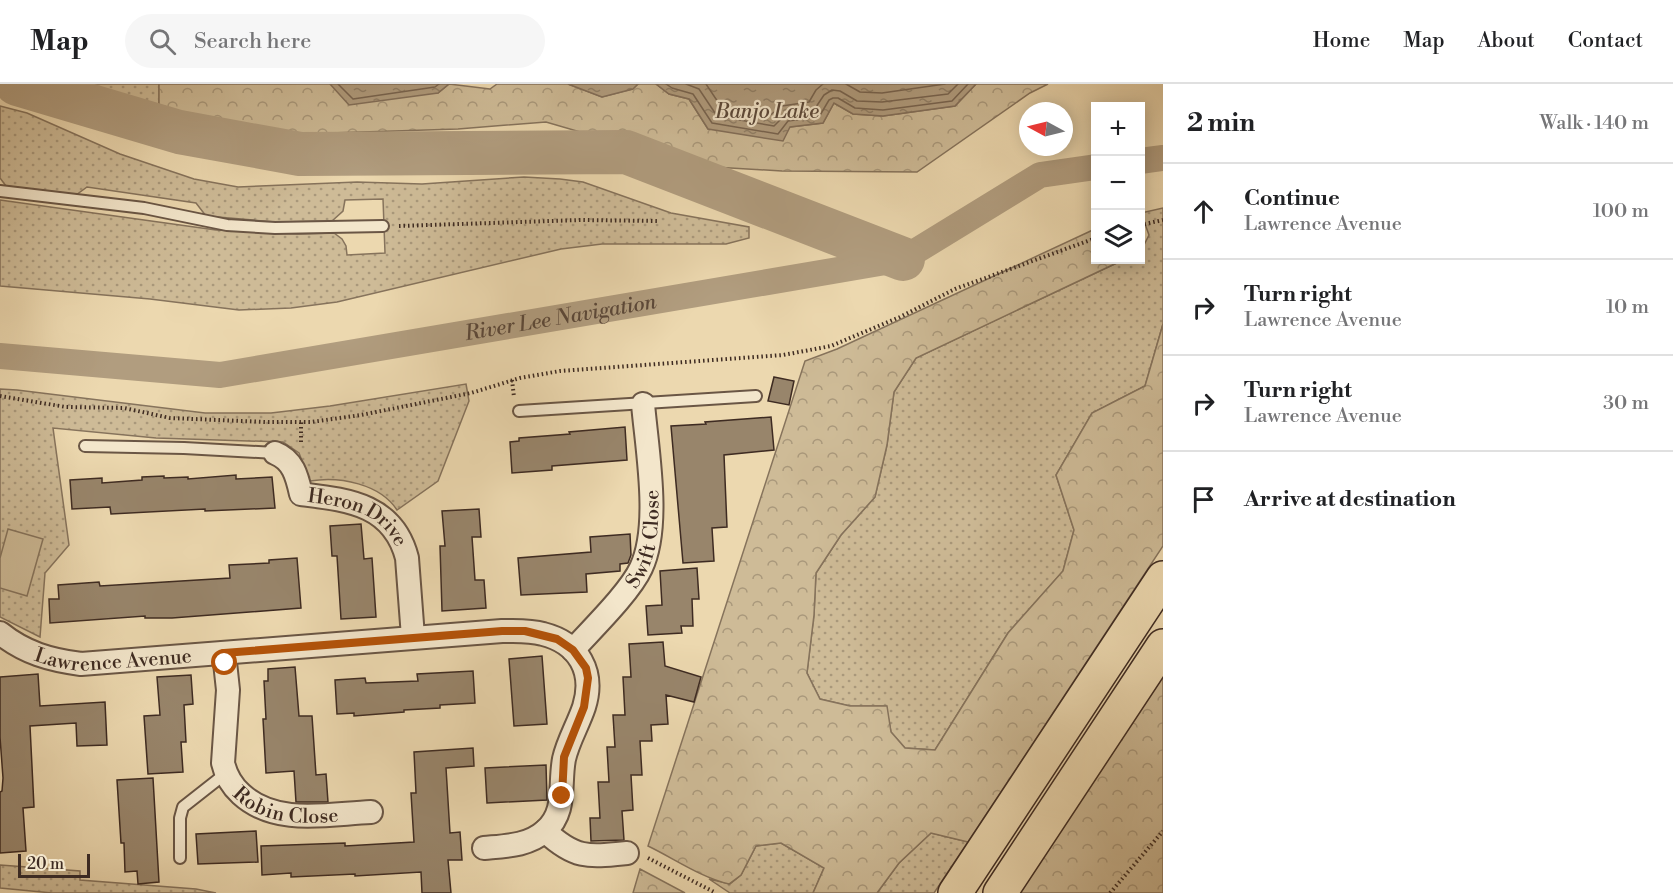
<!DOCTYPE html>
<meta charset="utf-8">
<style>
:root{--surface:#fff;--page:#f6f6f6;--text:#202124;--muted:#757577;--line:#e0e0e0}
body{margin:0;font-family:"Libre Bodoni",serif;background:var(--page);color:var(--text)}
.controls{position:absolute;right:18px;top:18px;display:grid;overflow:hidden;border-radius:0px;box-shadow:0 3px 15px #0003}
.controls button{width:54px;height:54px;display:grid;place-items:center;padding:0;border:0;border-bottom:2px solid var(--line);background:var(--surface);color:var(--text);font:30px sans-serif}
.compass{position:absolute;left:1019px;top:18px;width:54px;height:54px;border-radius:50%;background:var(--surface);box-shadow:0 3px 15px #0003;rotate:277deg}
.scale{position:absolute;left:18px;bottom:15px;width:72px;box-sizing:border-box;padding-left:6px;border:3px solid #3e2b22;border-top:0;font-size:16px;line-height:21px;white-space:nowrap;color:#3e2b22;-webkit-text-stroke:4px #f3e6cb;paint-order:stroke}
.stop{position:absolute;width:18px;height:18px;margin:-14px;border:4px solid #b45309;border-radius:50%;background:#fff}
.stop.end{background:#b45309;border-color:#fff;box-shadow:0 2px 6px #0008}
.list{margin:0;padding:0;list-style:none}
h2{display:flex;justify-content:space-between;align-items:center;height:78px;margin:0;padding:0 24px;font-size:26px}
h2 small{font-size:20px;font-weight:400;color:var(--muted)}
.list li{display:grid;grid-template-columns:39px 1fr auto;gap:18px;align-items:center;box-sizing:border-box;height:96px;padding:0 24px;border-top:2px solid var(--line)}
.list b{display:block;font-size:22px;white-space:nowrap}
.list p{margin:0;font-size:20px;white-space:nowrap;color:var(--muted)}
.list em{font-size:20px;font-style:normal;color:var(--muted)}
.icon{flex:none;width:33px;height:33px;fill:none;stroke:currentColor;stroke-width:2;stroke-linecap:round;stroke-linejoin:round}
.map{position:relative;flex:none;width:1163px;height:809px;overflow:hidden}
header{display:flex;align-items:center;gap:36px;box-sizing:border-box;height:84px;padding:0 30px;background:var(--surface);border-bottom:2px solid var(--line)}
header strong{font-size:28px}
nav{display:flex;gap:33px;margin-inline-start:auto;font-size:21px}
.search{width:420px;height:54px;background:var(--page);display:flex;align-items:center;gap:15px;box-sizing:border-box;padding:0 21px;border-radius:33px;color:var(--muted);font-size:22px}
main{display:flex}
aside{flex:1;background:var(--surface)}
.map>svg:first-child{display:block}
</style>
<header>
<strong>Map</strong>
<div class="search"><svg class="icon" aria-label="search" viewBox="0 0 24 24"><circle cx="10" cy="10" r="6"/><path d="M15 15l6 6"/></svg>Search here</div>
<nav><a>Home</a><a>Map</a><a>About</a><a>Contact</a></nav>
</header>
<main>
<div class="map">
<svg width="1163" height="809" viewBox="0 0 1163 809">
<defs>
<pattern id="grass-dots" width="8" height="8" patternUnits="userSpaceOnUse" patternTransform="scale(1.5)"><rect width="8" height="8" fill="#cebb97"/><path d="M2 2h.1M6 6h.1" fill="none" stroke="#a9987b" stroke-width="1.8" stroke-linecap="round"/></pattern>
<pattern id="forest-crowns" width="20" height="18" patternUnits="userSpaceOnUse" patternTransform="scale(1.5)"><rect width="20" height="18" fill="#cebb97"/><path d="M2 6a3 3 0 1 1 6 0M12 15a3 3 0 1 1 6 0" fill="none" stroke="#a9987b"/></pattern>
<pattern id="water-ripples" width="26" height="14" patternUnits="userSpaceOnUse" patternTransform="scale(1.5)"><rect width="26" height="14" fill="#b19d7f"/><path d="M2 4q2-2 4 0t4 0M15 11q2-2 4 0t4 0" fill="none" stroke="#918068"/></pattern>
</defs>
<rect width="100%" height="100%" fill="#ecd8af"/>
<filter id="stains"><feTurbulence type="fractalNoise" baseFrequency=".00333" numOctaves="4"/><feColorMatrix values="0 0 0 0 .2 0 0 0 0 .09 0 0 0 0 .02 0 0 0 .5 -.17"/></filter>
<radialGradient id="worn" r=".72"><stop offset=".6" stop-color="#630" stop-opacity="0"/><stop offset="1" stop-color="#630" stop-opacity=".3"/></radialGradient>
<!-- grass -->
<path fill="url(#grass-dots)" stroke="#86735c" stroke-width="1.5" d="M 90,0 L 159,0 L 159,33 Z
M 0,22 L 27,29 L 120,70 L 194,95 L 238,103 L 357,98 L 422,100 L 524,93 L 560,95 L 583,98 L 671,129 L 749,143 L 749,154 L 726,160 L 602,160 L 561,165 L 337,218 L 291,224 L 239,226 L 150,215 L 0,202 L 0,116 L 216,146 L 298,150 L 334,149 L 342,155 L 346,162 L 347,171 L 385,169 L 383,115 L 345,116 L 343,127 L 332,137 L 275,138 L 206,132 L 196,119 L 87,103 L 76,111 L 6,102 L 0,94 Z
M 1163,124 L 1163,240 L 1145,302 L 1092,329 L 1056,391 L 1074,446 L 1063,487 L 1008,549 L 935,666 L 905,664 L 891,648 L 886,622 L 850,622 L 820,615 L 807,589 L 814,531 L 816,489 L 841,451 L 875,413 L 887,361 L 894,308 L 916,274 L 1123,176 L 1140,176 L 1141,167 L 1149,151 L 1141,129 Z
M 466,300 L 469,317 L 438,397 L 397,426 C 380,400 340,392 310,397 L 299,369 L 283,358 L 156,354 L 53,344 L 69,461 L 45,489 L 40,553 L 0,533 L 0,305 L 17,306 L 205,329 L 271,329 L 330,322 Z
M 931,749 L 968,758 L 934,809 L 877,809 L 899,779 Z
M 781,759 L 824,784 L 813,809 L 730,809 L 709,795 L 730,800 L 741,791 L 756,762 Z
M 0,781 L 80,787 L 80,796 L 196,805 L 216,809 L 52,809 L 0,804 Z"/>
<!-- forest -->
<path fill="url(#forest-crowns)" stroke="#86735c" stroke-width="1.5" d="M 159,0 L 330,0 L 438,9 L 449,0 L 490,5 L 497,0 L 568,0 L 602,13 L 632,5 L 638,0 L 656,0 L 669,10 L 689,15 L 708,45 L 790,43 L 823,39 L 834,19 L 853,30 L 883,32 L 955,22 L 976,0 L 1048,0 L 1030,9 L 917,88 L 782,87 L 697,82 L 546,38 L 458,45 L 266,51 L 217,48 L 159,33 Z
M 1095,145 L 1096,176 L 1123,176 L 916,274 L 894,308 L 887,361 L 875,413 L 841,451 L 816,489 L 814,531 L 807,589 L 820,615 L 850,622 L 887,622 L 891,648 L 905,664 L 935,666 L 1008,549 L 1063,487 L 1074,446 L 1056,391 L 1092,329 L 1145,302 L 1163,240 L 1163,462 L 968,758 L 931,749 L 899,779 L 877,809 L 813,809 L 824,784 L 781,759 L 756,762 L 741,791 L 729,800 C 700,793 675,775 648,762 L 805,277 L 837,265 Z
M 1163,589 L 1163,809 L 1018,809 Z
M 640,785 L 685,809 L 633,809 Z"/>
<!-- park -->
<path fill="#cebb97" stroke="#86735c" stroke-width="1.5" d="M 8,445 L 43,455 L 27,512 L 0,504 L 0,474 Z"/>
<!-- water -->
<path fill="url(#water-ripples)" stroke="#836f5a" stroke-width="1.5" d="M 330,0 L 449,0 L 438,9 L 349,21 Z
M 568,0 L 638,0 L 633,5 L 602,13 Z
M 656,0 L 976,0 L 955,22 L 883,32 L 853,30 L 834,19 L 823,39 L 790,43 L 783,57 L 708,45 L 689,15 L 669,10 Z"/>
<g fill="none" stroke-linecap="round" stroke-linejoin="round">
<!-- shore -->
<path stroke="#786450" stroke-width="1.5" d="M 338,0 L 353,15 L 435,3 L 439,0
M 666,0 L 672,4 L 693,10 L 712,39 L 778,50 L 788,37 L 819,33 L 829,16 L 833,14 L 838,14 L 855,24 L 883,26 L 952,17 L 968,0
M 686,0 L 699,5 L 717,32 L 774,42 L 786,30 L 814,26 L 824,11 L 832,6 L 840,7 L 857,17 L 882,18 L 948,10 L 958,0
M 706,0 L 722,24 L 769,32 L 782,22 L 809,18 L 816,6 L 823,0
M 846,0 L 860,8 L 882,9 L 945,0"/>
<!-- canal -->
<g stroke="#b19d7f" stroke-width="26">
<path d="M 1140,77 L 1163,74"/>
<path id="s1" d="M 0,272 L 220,291 L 903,175 L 1040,91 L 1096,83"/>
</g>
<!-- river -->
<path stroke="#b19d7f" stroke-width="44" d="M 17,0 L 179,48 L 300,70 L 626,68 L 903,175"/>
</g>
<!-- building -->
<path fill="#98856b" stroke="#3e2b22" stroke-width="1.5" d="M 774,293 L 794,297 L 789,321 L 768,317 Z
M 771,333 L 774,366 L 724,371 L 727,443 L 712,444 L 714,477 L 683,479 L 671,342 L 706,340 L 705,338 Z
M 625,343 L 627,376 L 552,382 L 552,386 L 512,389 L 510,358 L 519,357 L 519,354 L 570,350 L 569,348 Z
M 236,391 L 236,395 L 272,393 L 275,424 L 205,427 L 205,425 L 111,430 L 110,423 L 72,425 L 70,396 L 102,394 L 102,399 L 142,396 L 142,393 L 164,392 L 164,394 L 188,393 L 188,395 Z
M 479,425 L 481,453 L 472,453 L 475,496 L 484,496 L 486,524 L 442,527 L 440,462 L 445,462 L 442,427 Z
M 361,440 L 364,475 L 372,474 L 376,533 L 341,535 L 337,472 L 332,472 L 330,442 Z
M 630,450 L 631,471 L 628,479 L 620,480 L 620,487 L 586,490 L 587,508 L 521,511 L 518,474 L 591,468 L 590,453 Z
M 297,474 L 301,524 L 172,534 L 145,534 L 145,532 L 50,539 L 49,515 L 59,515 L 58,501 L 99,498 L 100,502 L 230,494 L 229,481 L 269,479 L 269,476 Z
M 697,484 L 699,515 L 692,515 L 693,542 L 681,542 L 682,549 L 648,551 L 646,522 L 662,521 L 660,487 Z
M 663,558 L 665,582 L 701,593 L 694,618 L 666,611 L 668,640 L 651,641 L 652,657 L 640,657 L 642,691 L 631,691 L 633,726 L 622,727 L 624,756 L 591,757 L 590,734 L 600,734 L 598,698 L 609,698 L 607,663 L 615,663 L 613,631 L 625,631 L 623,593 L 631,593 L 629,560 Z
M 542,572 L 547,640 L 514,642 L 509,575 Z
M 295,583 L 299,632 L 312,632 L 316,691 L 326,690 L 328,718 L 296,718 L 294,687 L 266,689 L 263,635 L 266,635 L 264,597 L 268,597 L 268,585 Z
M 473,587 L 475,619 L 440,621 L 440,624 L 404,626 L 404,628 L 354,632 L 354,629 L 337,630 L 335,596 L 365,594 L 366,599 L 418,597 L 417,590 Z
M 38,590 L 40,622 L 105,618 L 107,661 L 77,662 L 76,639 L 30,642 L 34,723 L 23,724 L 26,767 L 0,769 L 0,708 L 2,707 L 3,694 L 0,653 L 0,593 Z
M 191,591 L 193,620 L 184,621 L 186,658 L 181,658 L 183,688 L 148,690 L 144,632 L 160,631 L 157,593 Z
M 473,664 L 474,682 L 446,684 L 450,749 L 460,748 L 462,776 L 448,776 L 451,809 L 422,809 L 421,788 L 355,792 L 355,790 L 291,793 L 291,789 L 262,791 L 261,762 L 345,759 L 345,762 L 414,758 L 411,709 L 416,709 L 414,668 Z
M 546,681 L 547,716 L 487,719 L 485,684 Z
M 153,694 L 159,798 L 138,800 L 137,787 L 125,788 L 124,759 L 121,759 L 117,696 Z
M 256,747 L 258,778 L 198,780 L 196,750 Z"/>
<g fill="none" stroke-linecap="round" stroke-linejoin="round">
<!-- service casing -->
<g stroke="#6a5645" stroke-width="14">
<path id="service" d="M 0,107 L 144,124 L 227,141 L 275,144 L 383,142
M 519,327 L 756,312
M 85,362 L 184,364 L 275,369
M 180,774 L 180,734 L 183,723 L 225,690"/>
</g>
<!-- minor casing -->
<g stroke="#6a5645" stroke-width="26">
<g id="minor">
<path id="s2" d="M 275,369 C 293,376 297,392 301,410 C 348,416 393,420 407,474 L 413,553"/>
<path id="s3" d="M 0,549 C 25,569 50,576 81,580 L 502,547 C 516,547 530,546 543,550 C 579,559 595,588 584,623 C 578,641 568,657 564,675 C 559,701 567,728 545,747 C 528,762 505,762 484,764"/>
<path id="s4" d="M 573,566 C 592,545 630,508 641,484 C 661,442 647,366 643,320"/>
<path id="s5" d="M 224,569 L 228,606 L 223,679 C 226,692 231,701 241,710 C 276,742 327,730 371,728"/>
<path d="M 545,747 C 575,775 588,773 627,769"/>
</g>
</g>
<!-- trunk casing -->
<g stroke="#3e2b22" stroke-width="36">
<path id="trunk" d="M 955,809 L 1163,494
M 1000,809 L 1163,562"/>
</g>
<!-- path -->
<path stroke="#3e2b22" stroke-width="4" stroke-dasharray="1.5 3" stroke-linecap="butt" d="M 1140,141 L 1163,136
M 399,142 L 581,136 L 658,137
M 512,296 L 514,313
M 0,312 L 66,323 L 124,324 L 170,334 L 265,338 L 311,338 L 361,331 L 471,309 L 520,294 L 560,287 L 783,271 L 831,262 L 900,233 L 955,205 L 1096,154
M 301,358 L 301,338
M 648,774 L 716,809
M 1110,809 L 1163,747"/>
<!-- service -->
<use href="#service" stroke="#f3e6cb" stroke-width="10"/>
<!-- minor -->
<use href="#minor" stroke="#f3e6cb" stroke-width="22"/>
<!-- trunk -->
<use href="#trunk" stroke="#ecd8af" stroke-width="33"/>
</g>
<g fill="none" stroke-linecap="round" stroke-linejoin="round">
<!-- route -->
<path stroke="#b45309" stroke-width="8" d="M 225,579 L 224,569 L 502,547 L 525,547 L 557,555 L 573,566 L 586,584 L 588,594 L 584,623 L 564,673 L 562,712"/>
</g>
<g text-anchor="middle" stroke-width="4.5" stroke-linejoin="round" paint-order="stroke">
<!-- street labels -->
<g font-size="20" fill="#3e2b22" stroke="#f3e6cb">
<text dy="7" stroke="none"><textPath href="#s2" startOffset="114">Heron Drive</textPath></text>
<text dy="7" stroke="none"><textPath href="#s4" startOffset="136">Swift Close</textPath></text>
<text dy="7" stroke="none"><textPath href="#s3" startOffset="120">Lawrence Avenue</textPath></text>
<text dy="7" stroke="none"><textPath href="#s5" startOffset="195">Robin Close</textPath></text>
</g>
<!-- water labels -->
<g font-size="21" font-style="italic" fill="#5b4839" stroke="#f3e6cb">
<text x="767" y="34">Banjo Lake</text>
<text dy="7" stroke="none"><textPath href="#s1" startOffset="566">River Lee Navigation</textPath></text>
</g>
</g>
<rect width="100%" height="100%" filter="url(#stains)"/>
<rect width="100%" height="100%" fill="url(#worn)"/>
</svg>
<div class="controls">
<button>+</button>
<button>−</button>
<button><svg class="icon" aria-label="layers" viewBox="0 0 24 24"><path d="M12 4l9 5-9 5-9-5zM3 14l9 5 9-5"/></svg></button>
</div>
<svg class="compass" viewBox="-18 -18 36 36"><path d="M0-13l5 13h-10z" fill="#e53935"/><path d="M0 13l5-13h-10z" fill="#757577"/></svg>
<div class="scale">20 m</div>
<div class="stop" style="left:225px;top:579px"></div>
<div class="stop end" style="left:562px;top:712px"></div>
</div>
<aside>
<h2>2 min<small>Walk · 140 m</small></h2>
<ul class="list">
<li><svg class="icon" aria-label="ahead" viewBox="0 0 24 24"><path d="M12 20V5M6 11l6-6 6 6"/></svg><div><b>Continue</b><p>Lawrence Avenue</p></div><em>100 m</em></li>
<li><svg class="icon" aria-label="right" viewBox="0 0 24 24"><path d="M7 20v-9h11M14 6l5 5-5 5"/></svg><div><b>Turn right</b><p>Lawrence Avenue</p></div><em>10 m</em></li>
<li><svg class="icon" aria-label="right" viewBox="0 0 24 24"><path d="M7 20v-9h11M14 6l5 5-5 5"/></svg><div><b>Turn right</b><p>Lawrence Avenue</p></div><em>30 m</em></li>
<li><svg class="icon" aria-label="arrive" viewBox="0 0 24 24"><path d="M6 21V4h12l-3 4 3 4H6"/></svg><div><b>Arrive at destination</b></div></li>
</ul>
</aside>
</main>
